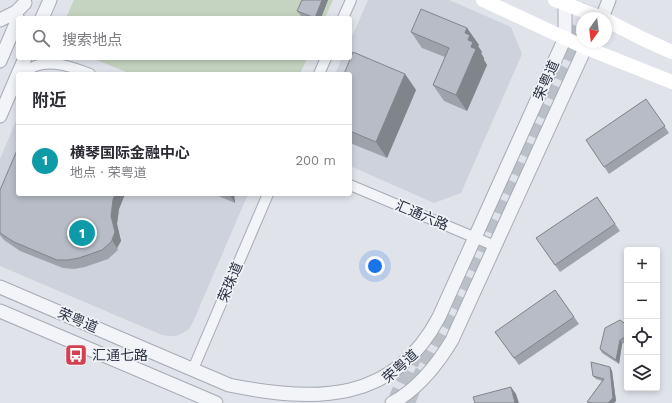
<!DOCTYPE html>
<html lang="zh">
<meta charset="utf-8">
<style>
:root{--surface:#fff;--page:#f2f2f3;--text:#2b2b33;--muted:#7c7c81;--line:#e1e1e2;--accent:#7c3aed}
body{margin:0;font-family:"Work Sans","Noto Sans SC",sans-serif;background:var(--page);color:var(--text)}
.controls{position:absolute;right:12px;bottom:12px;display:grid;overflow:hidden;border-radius:4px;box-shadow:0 2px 6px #0003}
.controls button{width:36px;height:36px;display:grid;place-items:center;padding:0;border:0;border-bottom:1px solid var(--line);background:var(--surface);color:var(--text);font:20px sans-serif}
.compass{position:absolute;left:576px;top:12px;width:36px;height:36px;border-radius:50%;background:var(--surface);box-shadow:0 2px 6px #0003;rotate:194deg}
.you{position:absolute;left:375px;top:266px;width:14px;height:14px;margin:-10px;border:3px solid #fff;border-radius:50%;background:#1a73e8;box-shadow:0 0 0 6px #1a73e833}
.badge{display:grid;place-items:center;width:26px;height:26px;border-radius:50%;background:var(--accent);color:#fff;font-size:13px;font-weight:700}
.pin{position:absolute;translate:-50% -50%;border:2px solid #fff;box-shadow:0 1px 4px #0006}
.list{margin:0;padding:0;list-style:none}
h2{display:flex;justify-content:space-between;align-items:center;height:52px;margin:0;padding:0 16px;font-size:17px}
h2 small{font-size:13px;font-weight:400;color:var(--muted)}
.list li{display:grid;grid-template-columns:26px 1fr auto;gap:12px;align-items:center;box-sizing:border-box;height:72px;padding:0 16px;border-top:1px solid var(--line)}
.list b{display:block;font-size:15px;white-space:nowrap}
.list p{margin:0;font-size:13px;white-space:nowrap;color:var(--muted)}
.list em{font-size:13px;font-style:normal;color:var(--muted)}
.icon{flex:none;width:22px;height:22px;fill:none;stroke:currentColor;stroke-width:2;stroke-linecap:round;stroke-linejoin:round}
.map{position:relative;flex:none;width:672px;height:403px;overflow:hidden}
.search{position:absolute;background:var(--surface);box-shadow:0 2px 6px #0003;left:16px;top:16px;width:336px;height:44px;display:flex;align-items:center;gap:10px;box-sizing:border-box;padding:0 14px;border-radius:4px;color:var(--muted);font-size:15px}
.panel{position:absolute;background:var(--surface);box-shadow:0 2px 6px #0003;left:16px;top:72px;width:336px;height:124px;border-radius:4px}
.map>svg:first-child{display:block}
</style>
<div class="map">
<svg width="672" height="403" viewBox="0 0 672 403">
<rect width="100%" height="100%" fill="#e0e3ea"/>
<!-- built -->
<path fill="#ced2dc" d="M 368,0 L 449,0 L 511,27 L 522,54 L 461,193 L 434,203 L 350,166 L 350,74 L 335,74 L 342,58 L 350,58 L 350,41 Z
M 18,116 L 18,194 L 248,194 L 193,322 L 189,329 L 183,333 L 176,336 L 169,336 L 162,335 L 0,266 L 0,159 Z"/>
<!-- green -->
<path fill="#c5d4c1" d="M 74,0 L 333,0 L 325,18 L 66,18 Z
M 92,58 L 307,58 L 300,74 L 131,74 Z"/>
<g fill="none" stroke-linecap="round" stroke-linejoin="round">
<!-- secondary-tunnel -->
<path stroke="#bbbfc8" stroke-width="14" stroke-dasharray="14 7" stroke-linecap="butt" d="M 583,18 L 591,0
M 395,403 L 397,395 L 419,348
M 408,403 L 416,383 L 464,290 L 582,21"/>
<!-- minor casing -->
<g stroke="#a5aab4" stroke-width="12">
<path id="minor" d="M 343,18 L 351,0
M 22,74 C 42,56 68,65 90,74
M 319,74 L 326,58
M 350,185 L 495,246
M 193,369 L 268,194"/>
</g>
<!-- tertiary casing -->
<g stroke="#a5aab4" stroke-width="15">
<path id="tertiary" d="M 42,18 L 50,0
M 602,18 L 609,0
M 0,20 L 16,12 L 25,3
M 0,61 L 18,19
M 18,74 L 25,58
M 0,116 L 18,74
M 0,287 L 229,385 C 316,403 394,403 439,317 L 565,38 L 565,4 L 566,0
M 0,311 L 216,403
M 392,403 C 418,389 437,365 452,340 L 588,42"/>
</g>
<!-- minor -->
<use href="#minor" stroke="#f3f4f8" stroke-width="10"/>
<!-- tertiary -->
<use href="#tertiary" stroke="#f3f4f8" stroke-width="13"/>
<!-- secondary -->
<path stroke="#fff" stroke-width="14" d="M 483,0 L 584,47 L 672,82
M 555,0 L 602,18
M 606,20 L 643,39 L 672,52"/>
</g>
<!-- wall -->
<path fill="#9da2ab" d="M 302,0 L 328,0 L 321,18 L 305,18 L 301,16 L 297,11 Z
M 467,28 L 479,45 L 478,46 L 482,52 L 481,53 L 484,58 L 484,60 L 487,65 L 467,111 L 444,101 L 433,85 L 445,57 L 422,48 L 411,32 Z
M 350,74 L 405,74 L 416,90 L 387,158 L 350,143 Z
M 646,99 L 669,133 L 609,174 L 586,140 Z
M 0,190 L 18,194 L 125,194 L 119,209 L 117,224 L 121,241 L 117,248 L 118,250 L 108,259 L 85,267 L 74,269 L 63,268 L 20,251 L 4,240 L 0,235 Z
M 214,194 L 234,194 L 235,203 Z
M 597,197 L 620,231 L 560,272 L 536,238 Z
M 555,290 L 579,324 L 519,365 L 495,332 Z
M 627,325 L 627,341 L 622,344 L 619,364 L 602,353 L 600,349 Z
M 610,367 L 612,371 L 616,401 L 614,403 L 588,403 L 587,402 L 602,381 L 596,379 L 593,376 Z"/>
<!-- shaded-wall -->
<path fill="#80848b" d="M 322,0 L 328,0 L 321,18 L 315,18 Z
M 467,28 L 479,45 L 478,46 L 482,52 L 481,53 L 484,58 L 484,60 L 487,65 L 467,111 L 456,95 L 468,40 L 465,33 Z
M 405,74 L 416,90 L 387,158 L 376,142 Z
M 115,194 L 125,194 L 119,209 L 117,224 L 121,241 L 117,248 L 118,250 L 112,240 L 111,216 L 113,200 Z
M 229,194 L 234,194 L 235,203 Z
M 620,340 L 622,344 L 619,364 L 616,360 Z
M 610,367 L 612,371 L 616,401 L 614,403 L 608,403 Z
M 511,387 L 516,394 L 519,403 L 515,403 Z"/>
<!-- building -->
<path fill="#b7bcc7" stroke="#80848b" d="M 302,0 L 322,0 L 315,18 L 297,11 Z
M 421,9 L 467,28 L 465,33 L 470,35 L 468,40 L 473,42 L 471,47 L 476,49 L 456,95 L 433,85 L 449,48 L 411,32 Z
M 353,52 L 405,74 L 376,142 L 350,131 L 350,74 L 344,74 Z
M 646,99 L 665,126 L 604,167 L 586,140 Z
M 18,148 L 18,194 L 115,194 L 113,200 L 111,216 L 115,232 L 112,240 L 112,241 L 102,250 L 79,258 L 68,260 L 57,260 L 14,242 L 0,233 L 0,190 Z
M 597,197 L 615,224 L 555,265 L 536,238 Z
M 555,290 L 574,317 L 514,358 L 495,332 Z
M 620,320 L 627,325 L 627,336 L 620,340 L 616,360 L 600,349 L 605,328 Z
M 591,362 L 610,367 L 613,398 L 608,403 L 592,403 L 587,402 L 604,379 L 593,376 Z
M 511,387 L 515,403 L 475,403 L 473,397 Z"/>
<!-- icons -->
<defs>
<g id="bus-square" transform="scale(1.15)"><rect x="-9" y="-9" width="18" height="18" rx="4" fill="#d34052" stroke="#f0f2f7"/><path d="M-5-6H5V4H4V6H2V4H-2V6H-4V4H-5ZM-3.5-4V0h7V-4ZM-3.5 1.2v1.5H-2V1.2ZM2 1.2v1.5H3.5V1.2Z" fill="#fff"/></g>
</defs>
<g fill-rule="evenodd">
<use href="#bus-square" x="76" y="355"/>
</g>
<g text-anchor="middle" stroke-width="3.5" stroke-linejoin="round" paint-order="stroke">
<!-- street labels -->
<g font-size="14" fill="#283042" stroke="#f0f2f7">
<text transform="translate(546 80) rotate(-66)" y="5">荣粤道</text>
<text transform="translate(422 215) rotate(23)" y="5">汇通六路</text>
<text transform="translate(230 282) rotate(-67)" y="5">荣珠道</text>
<text transform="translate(78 320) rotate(23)" y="5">荣粤道</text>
<text transform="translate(400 366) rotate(-42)" y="5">荣粤道</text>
</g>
<!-- poi labels -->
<g font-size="14" fill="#283042" stroke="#f0f2f7" text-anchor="start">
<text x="92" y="360">汇通七路</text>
</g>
</g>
</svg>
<div class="controls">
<button>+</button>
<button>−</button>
<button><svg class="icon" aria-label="locate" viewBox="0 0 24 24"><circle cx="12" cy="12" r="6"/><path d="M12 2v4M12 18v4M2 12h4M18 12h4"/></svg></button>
<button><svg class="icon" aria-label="layers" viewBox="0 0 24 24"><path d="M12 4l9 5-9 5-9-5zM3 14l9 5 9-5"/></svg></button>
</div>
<svg class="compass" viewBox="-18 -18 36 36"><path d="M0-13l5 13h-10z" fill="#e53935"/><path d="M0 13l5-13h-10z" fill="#7c7c81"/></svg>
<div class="you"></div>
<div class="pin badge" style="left:82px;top:233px;background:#0f9aa8">1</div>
<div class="search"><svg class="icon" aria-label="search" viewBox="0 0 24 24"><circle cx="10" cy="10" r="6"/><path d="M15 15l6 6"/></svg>搜索地点</div>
<section class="panel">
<h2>附近<small></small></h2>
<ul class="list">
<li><span class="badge" style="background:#0f9aa8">1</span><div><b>横琴国际金融中心</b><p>地点 · 荣粤道</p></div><em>200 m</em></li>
</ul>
</section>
</div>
